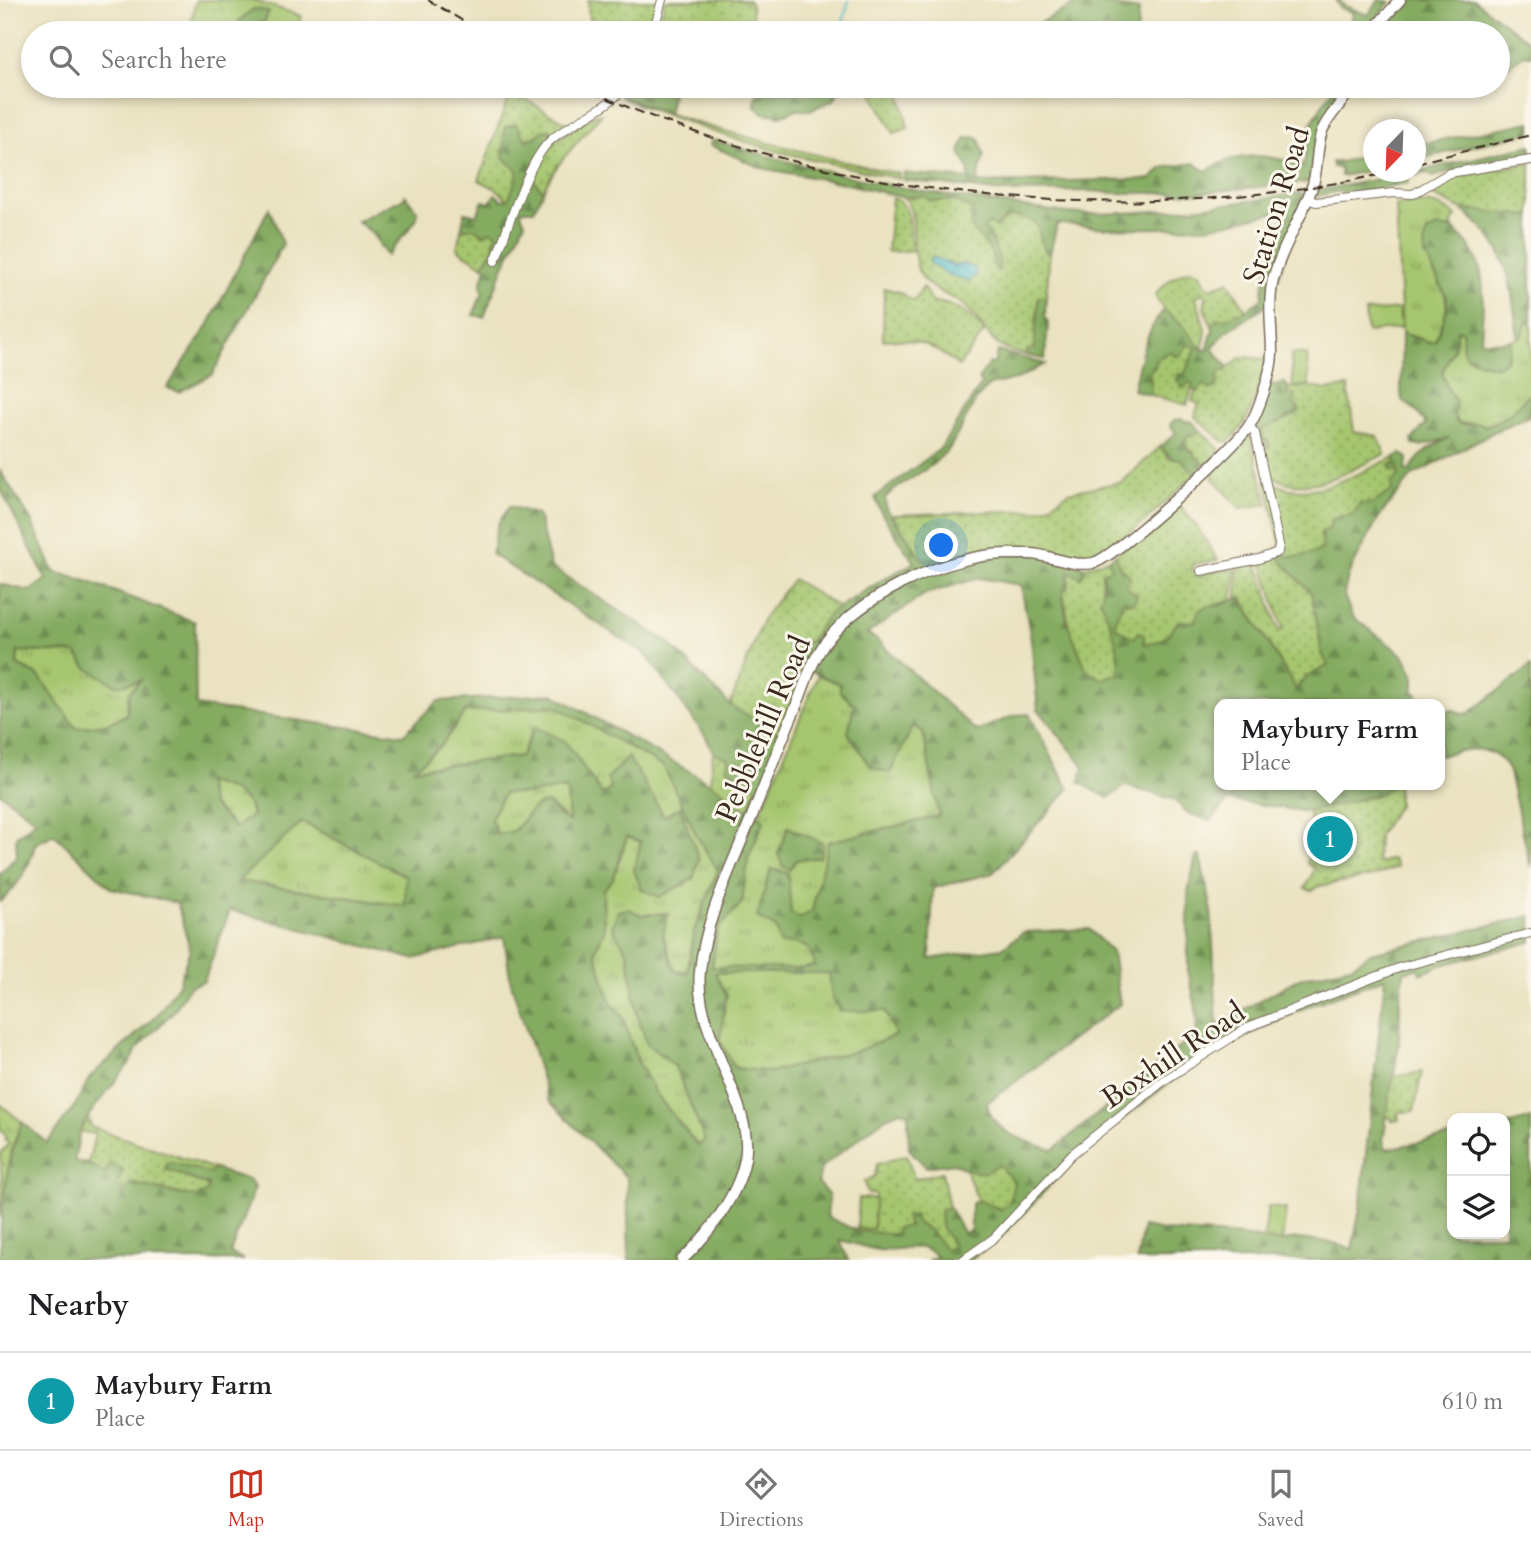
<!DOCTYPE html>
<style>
:root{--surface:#fff;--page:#f2f2f2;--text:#202124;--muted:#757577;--line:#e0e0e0;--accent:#c8321e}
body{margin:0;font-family:Cardo,serif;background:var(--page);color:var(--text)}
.controls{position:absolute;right:21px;bottom:21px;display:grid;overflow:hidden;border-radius:14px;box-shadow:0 4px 10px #0003}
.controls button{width:63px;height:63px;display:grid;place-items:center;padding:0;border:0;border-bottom:2px solid var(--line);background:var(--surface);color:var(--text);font:35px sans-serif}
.compass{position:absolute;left:1363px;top:119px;width:63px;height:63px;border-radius:50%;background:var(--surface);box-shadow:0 4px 10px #0003;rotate:203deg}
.you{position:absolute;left:942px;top:546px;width:24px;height:24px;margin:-18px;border:5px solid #fff;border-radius:50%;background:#1a73e8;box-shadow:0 0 0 10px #1a73e833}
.badge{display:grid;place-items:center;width:46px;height:46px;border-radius:50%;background:var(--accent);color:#fff;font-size:23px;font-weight:700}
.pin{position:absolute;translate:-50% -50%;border:4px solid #fff;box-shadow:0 2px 7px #0006}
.popup{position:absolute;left:1214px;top:699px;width:231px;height:91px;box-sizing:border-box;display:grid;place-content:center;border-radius:14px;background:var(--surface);filter:drop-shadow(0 2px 5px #0005);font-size:23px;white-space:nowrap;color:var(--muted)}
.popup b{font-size:26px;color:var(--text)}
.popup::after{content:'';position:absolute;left:50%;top:100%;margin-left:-14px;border:14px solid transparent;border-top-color:var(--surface)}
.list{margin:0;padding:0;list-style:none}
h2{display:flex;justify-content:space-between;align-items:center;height:91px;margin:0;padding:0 28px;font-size:30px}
h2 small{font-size:23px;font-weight:400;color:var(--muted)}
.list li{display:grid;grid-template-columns:46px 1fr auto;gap:21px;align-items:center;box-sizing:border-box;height:98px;padding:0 28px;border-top:2px solid var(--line)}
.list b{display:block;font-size:26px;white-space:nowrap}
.list p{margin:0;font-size:23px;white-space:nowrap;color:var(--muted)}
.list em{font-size:23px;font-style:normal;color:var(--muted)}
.icon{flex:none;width:38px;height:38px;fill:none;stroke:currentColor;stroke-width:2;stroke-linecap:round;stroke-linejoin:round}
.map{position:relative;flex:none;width:1531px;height:1260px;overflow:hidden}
.search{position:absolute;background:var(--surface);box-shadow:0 4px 10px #0003;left:21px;right:21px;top:21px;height:77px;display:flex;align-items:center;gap:18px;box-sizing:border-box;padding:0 24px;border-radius:38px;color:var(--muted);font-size:26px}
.sheet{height:189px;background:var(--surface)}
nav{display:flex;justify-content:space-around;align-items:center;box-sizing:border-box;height:98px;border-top:2px solid var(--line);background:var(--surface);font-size:19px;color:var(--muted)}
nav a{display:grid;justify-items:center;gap:4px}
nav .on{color:var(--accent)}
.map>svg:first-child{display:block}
</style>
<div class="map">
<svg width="1531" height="1260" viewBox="0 0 1531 1260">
<defs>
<pattern id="grass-tufts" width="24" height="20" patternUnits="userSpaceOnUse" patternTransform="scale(1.75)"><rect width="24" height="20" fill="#a5c66e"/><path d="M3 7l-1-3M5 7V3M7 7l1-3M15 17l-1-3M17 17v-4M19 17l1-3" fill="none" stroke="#88a15a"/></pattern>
<pattern id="forest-firs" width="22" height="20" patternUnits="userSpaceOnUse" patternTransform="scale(1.75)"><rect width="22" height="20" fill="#84ab61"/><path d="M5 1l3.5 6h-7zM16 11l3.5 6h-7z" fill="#6d8b4f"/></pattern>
<pattern id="park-dots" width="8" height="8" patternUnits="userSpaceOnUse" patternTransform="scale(1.75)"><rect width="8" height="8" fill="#a5c66e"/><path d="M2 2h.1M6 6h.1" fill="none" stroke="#88a15a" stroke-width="1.8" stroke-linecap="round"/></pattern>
<pattern id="water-waves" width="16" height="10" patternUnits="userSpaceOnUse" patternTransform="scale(1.75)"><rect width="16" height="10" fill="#51bdcb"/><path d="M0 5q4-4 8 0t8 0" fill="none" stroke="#449aa4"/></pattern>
</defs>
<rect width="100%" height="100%" fill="#fbf7ec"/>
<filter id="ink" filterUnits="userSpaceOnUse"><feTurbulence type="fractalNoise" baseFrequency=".0143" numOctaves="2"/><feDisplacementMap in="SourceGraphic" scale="14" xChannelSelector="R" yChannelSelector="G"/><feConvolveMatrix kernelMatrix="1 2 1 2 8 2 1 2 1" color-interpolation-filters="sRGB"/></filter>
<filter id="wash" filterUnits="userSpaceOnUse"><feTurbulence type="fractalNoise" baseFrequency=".00686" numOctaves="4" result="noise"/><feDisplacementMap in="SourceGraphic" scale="28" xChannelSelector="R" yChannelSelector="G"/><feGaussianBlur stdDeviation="1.57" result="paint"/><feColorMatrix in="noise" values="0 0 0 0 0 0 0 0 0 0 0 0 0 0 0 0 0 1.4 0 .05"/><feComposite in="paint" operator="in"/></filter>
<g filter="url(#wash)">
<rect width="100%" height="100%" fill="#eae2c0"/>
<!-- grass -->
<path fill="url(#grass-tufts)" stroke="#707846" stroke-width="2" d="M 196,0 L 253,0 L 301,16 L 296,33 L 189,33 Z
M 621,96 C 660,113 702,125 743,136 C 795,150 847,163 900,174 L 900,179 L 776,151 L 714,132 L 628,101 L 620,97 Z
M 1416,203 C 1432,203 1443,206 1456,216 L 1452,223 L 1453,229 L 1449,227 L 1425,254 C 1435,281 1454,292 1443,323 C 1440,330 1439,338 1433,343 L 1402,333 L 1396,205 Z
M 1528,319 L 1531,324 L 1531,393 L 1507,416 L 1484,427 L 1477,423 L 1459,423 L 1453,415 L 1456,402 L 1448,389 L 1442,372 L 1454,348 L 1457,330 L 1462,330 L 1466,356 L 1496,367 L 1507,359 L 1511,340 L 1521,337 Z
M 18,651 L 76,653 L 87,668 L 142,679 L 129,693 L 127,714 L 106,724 L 76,729 L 38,675 L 17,665 Z
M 818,675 L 840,684 L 840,692 L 854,704 L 914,725 L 923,732 L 939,816 L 828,842 L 812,911 L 795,943 L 809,948 L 816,966 L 797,969 L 712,968 L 717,930 L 742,902 L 748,858 L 764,821 L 759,816 Z
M 556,706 L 664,767 L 698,838 L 718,870 L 694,931 L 688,971 L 675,971 L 663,934 L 668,913 L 641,915 L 629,910 L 612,927 L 628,953 L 637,1014 L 647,1043 L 675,1066 L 705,1141 L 698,1146 L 658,1097 L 637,1060 L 622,1015 L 611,1004 L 595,951 L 604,931 L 603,890 L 613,878 L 627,837 L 641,842 L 634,870 L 659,897 L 693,879 L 680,808 L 665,816 L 611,789 L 602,794 L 565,741 L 534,727 L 521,756 L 413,769 L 442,744 L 465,712 Z
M 206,781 L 233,790 L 251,805 L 253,815 L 234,828 L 211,804 Z
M 562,789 L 567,791 L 569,822 L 548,803 C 530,804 526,820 514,830 C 510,833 502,834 497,835 L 491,818 L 504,792 L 528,794 Z
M 302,822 L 406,876 L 405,906 L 237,881 Z
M 715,973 L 830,973 L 832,997 L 885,1011 L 896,1035 L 857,1051 L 772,1072 L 735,1068 L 719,1039 C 725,1023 722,1011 727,996 Z
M 0,1104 L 22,1122 L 11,1150 L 0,1217 L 0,1186 L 2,1182 L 0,1154 L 9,1144 L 5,1140 L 7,1137 L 0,1130 Z"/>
<!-- forest -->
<path fill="url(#forest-firs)" stroke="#606a40" stroke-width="2" fill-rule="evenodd" d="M 1083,0 L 1139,10 L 1137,33 L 1021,33 Z
M 1336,0 L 1339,0 L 1345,6 L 1368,15 L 1379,0 L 1390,2 L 1362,33 L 1359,33 L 1352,20 L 1353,13 L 1340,8 Z
M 1405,0 L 1474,0 L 1531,43 L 1531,55 L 1525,54 L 1498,74 L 1498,33 L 1376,33 Z
M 253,9 L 269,12 L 259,33 L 238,33 L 239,21 Z
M 629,86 L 653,86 L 672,95 L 668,114 L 621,96 Z
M 801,86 L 841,86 L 834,100 L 810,110 L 794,110 L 781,116 L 764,113 L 755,107 L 756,94 L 793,91 Z
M 1336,86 L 1347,86 L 1327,114 L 1309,182 L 1198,193 L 1113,193 L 1092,191 L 1004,192 L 904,180 L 904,173 L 969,179 L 968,167 L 960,152 L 966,137 L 979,138 L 984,155 L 977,183 L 1151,179 L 1162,168 L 1194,163 L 1206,171 C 1238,150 1269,155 1304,165 C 1308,124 1312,118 1336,86 Z
M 1531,122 L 1531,132 L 1416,160 L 1416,145 Z
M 516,124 L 526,140 L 535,137 L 544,130 L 551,131 L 556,143 L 540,159 L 536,183 L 543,191 L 534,210 L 522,210 L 521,214 L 525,222 L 504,266 L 484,317 L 473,315 L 483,292 L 481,285 L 486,268 L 482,265 L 493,250 L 482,235 L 475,228 L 461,230 L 465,212 L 477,215 L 483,201 L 490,203 L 495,194 L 502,200 L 508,199 L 517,177 L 517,170 L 503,157 L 505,127 Z
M 712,140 C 806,168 900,191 998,203 C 1027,207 1058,214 1088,214 C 1158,213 1230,205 1300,193 L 1306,197 L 1269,303 L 1226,332 L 1212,348 L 1228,367 L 1225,372 L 1219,371 L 1217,386 C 1208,392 1201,393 1191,389 L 1193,384 L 1189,383 L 1182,389 L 1177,380 L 1178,374 L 1188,367 L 1196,349 L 1180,356 L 1157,357 L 1149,378 L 1152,384 L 1151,395 L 1133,390 C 1139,362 1145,332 1164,310 C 1178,321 1191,331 1199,347 L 1207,351 L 1213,329 L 1212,326 L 1218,318 L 1225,319 L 1228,282 L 1246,310 L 1262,299 L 1265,276 L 1289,215 L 1287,210 C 1257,215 1232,225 1202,227 C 1172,228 1141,229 1111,228 C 1092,228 1076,223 1057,224 L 1050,254 L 1005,218 L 991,236 L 997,249 L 1000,268 L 998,271 L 995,269 C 994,264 993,256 990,251 C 982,235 965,233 973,210 L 955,201 L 930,201 L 924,196 L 905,198 L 844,183 L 761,168 L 710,145 Z
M 1531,145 L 1531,155 L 1448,172 L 1433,177 L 1428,173 L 1407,176 L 1408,183 L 1357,192 L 1334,192 L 1316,197 L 1315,191 L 1416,172 Z
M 1373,153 L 1373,170 L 1341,176 L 1340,168 L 1333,167 L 1332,162 C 1349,163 1357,156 1373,153 Z
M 405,195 L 418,212 L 416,220 L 387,256 L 372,233 L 357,221 L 404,198 Z
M 269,208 L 283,244 L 212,375 L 179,392 L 167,388 L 208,326 Z
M 1461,209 L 1476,211 L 1531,210 L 1531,324 L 1528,320 L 1521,337 L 1518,338 C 1510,281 1511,246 1461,209 Z
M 1437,227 L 1453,229 C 1460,237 1469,244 1474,254 C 1488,279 1482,313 1481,341 L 1502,342 L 1511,340 C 1509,375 1489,368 1466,356 L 1463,350 L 1462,330 L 1457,330 L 1454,348 L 1442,372 L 1448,389 L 1456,402 C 1456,413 1449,420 1463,425 L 1479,423 L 1486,426 L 1507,416 L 1531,393 L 1531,415 L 1495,431 L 1412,476 L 1379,517 L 1348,575 L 1344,595 L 1352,616 L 1404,656 L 1414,676 L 1414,691 L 1423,704 L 1220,704 L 1220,785 L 1397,785 L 1398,805 L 1390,818 L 1377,795 L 1309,812 L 1228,800 L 1211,821 L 1188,813 L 1173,799 L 1125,786 L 1108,798 L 1079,782 L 1084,766 L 1038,709 L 1031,639 L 1021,585 L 979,578 L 925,594 L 867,634 L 876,639 L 976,731 L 1016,715 L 1029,714 L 1069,789 L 993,873 L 933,888 L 930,959 L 1002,948 L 1024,932 L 1089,929 L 1112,952 L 1120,1004 L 987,1103 C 992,1134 1027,1141 1053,1150 L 1197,1033 L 1196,1008 L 1188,970 L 1188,892 L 1196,856 L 1200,856 L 1211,906 L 1217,1025 L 1299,978 L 1351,966 L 1371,953 L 1531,916 L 1531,942 L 1441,965 L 1421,974 L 1419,968 L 1404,972 L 1400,998 L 1399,1044 L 1383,1140 L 1386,1149 L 1452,1136 L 1452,1234 L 1505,1234 L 1505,1125 L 1531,1119 L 1531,1260 L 1137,1260 L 1143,1227 L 1163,1231 L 1232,1235 L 1282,1241 L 1298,1239 L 1330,1242 L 1352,1249 L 1360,1209 L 1385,978 L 1311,1005 L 1223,1047 L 1168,1084 L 1086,1148 L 1001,1237 L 970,1260 L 928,1260 L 937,1257 C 920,1239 899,1252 879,1250 C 866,1248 853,1243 840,1240 L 848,1260 L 629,1260 L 627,1178 L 549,1101 L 511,983 L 504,937 L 413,959 L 230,910 L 204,981 L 189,987 L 174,1011 L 137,1049 L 132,1060 L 91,1112 L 80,1131 L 74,1161 L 88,1163 L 105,1174 L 110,1163 L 123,1169 L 117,1187 C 147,1179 178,1203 207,1192 L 208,1185 L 165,1169 L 168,1161 L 210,1173 L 215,1169 L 249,1180 L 255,1187 L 230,1253 L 244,1260 L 0,1260 C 0,1213 5,1166 22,1122 L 47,1143 L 76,1104 L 90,1077 L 158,1014 L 179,983 L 190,949 L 177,903 L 111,888 L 54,834 L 35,844 C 30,868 18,886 0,902 L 0,874 L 17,856 L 16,837 L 36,820 L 0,793 L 0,584 L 30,591 L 46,579 L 0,488 L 0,471 L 32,522 L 54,572 L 87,581 L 195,622 L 196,706 L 403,735 L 438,701 L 553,694 L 710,783 L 749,808 L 727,769 L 727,758 L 713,752 L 706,737 L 646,655 L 491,554 L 498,524 L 510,506 L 538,515 L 551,567 L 668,642 L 730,705 L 781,734 L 753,811 L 764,821 L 748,858 L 742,902 L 717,930 L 712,967 L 797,969 L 815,966 L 809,948 L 794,943 L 780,944 L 776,928 L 757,917 L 771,869 L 788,873 L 791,913 L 800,918 L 812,911 L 828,842 L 939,816 L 923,732 L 913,726 L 890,773 L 871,767 L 848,733 L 854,704 L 840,691 L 840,684 L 797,665 L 798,640 L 809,642 L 828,614 L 887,577 L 914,563 L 882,514 L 875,497 L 940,449 L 982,383 L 978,380 L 989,363 L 994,364 L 998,351 L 1045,364 L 1017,379 L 989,385 L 976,400 L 950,448 L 932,465 L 892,491 L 885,498 L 886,509 L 923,560 L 976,551 L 1010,550 L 1071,557 L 1070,564 L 1085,567 L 1085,572 L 1080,578 L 1068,577 L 1069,587 L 1063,592 C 1063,619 1077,646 1087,671 L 1120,660 C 1112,640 1109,619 1100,599 C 1108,582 1096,567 1116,554 L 1119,566 L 1130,576 L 1131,589 L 1137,595 L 1135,602 L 1128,603 L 1115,621 L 1145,634 L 1144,644 C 1161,643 1170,635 1178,621 L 1182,621 L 1195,602 L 1219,606 L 1240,597 L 1296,689 L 1305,678 L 1328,665 L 1322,654 L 1311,593 L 1277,556 L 1282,554 L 1282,551 L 1287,556 L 1298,557 L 1322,550 C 1321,521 1326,520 1353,514 C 1364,496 1385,491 1399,475 L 1398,470 L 1392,472 L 1389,465 L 1395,462 L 1395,457 L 1401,454 L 1408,458 L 1405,470 L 1409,472 C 1419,454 1430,447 1449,438 L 1421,446 L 1413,444 L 1412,440 L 1426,423 L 1415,410 L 1402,400 L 1401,392 L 1402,333 L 1429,342 L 1435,341 L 1447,310 L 1447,298 L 1425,254 L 1424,241 L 1427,232 ZM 18,651 L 76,653 L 87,668 L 118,686 L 141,680 L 129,693 L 126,715 L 106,724 L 76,728 L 38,675 L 17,665 ZM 556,706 L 664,767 L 698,838 L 718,870 L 694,931 L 688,971 L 675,971 L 663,935 L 668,913 L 641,915 L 629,909 L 618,911 L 612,927 L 628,953 L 637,1014 L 647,1044 L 675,1066 L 705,1140 L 698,1146 L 658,1097 L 637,1060 L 622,1015 L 611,1003 L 595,951 L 604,931 L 603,890 L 613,879 L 627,837 L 641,842 L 634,870 L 641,889 L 659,897 L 693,879 L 699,859 L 680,807 L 664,816 L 628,757 L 607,779 L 611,789 L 602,794 L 565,741 L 535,727 L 521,756 L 414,769 L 442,744 L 465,712 ZM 206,782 C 225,786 249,794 252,815 L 235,828 L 211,804 ZM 562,789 L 567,791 L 569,821 L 557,814 L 548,803 C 530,803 526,820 514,830 C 510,833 502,833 497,835 L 491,818 L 504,793 L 528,794 ZM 302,822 L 406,876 L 405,906 L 238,881 ZM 715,973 L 829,973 L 832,997 L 839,1011 L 885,1011 L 896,1035 L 857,1051 L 772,1072 L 735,1068 L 719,1039 C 725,1023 722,1011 727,996 ZM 900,1111 L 908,1113 L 909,1149 L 926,1167 L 954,1163 L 965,1169 L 1014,1182 L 1009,1203 L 1000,1209 L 978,1200 L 971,1204 L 971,1229 L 964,1234 L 949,1207 L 939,1211 L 941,1228 L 953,1244 L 917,1223 L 915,1215 L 904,1215 L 895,1234 L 857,1231 L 827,1217 L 829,1196 L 818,1183 L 821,1168 L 886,1117 Z
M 1038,296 L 1046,297 L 1045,317 L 1048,323 L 1045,359 L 1029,356 L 1026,349 L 1035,349 C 1034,331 1038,314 1038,296 Z
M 1268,381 L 1276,386 L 1284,382 L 1289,388 L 1287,394 L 1295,394 L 1300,410 L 1296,415 L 1288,416 L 1264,440 L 1268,439 L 1269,448 L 1261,450 L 1252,422 Z
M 1181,419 L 1188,422 L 1191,421 L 1201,431 L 1187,437 L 1185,445 L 1205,465 L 1195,474 C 1182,463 1172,459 1160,447 L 1176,433 L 1170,425 L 1174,420 Z
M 1531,666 L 1531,868 L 1509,772 C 1497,743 1466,747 1440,756 L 1440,711 L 1454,710 L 1463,714 L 1469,713 Z
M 788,827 L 823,843 L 820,857 L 796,860 L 790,870 L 783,866 L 778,854 Z"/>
<!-- park -->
<path fill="url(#park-dots)" stroke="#707846" stroke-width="2" d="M 588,0 L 660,0 L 651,33 L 616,33 L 589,19 Z
M 665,0 L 749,0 L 752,9 L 752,33 L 679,33 L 665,24 L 661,15 Z
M 883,86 L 890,86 L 900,90 L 908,128 L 894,133 L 873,95 Z
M 511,91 L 570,125 L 553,135 L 551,131 L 544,130 L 535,137 L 526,140 L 516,124 L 505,127 L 503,157 L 517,170 L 517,177 L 508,200 L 498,190 L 479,180 Z
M 596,114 L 601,114 C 581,139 556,162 543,191 L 533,179 C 536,149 573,128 596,114 Z
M 1531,163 L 1531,216 L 1461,209 L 1429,194 L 1421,193 L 1441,188 L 1446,179 Z
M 924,196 L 930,201 L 955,201 L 973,210 C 965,233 982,235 990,251 C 993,256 993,264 995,269 L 998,271 L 1000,268 C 997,252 995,240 984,228 L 989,223 L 996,228 C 1009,212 1018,215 1036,223 L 1045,251 L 1050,254 L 1046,297 L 1038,297 C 1038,315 1034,331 1035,349 L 1027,350 L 1029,356 C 1018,353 1007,351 998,345 C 987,336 978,318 966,307 C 950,293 924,291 917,267 C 910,243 919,220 905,198 Z
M 892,198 C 914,204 909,233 912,251 L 887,252 Z
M 475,228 L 482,235 L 490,231 L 496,233 L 493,250 L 482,265 L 457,249 L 461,230 Z
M 1193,270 L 1199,272 L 1209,288 L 1228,282 L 1246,310 L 1225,319 L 1218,318 L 1212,326 L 1204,308 L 1206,297 L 1203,293 L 1196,297 L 1206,332 L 1202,350 L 1180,322 L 1164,310 L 1155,296 C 1162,284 1180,271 1193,270 Z
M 923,287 L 932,302 C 951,302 974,316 984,332 L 959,366 C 930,344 920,338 883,340 L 884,288 L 899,292 L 914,301 Z
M 1188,344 L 1196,349 C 1191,357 1189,366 1184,374 L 1178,374 L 1177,380 L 1182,388 L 1189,383 L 1193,384 L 1187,405 L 1151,395 L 1150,371 L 1155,367 L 1157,357 L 1161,357 L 1170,351 L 1175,356 L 1180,356 Z
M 1241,357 L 1266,359 C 1261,386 1251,423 1228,442 L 1223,441 L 1197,419 L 1195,416 L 1199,404 L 1192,401 L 1195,391 L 1198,392 L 1204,384 L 1210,390 L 1217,386 L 1219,371 L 1225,371 Z
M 1309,386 L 1326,390 L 1348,387 L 1354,432 L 1378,436 L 1385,454 C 1352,469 1297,504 1267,470 L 1268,464 L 1261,450 L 1269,447 L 1268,440 L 1264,440 L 1263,429 L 1296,415 L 1300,410 L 1292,402 L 1296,399 L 1295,394 L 1286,394 L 1289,388 Z
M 1201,431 L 1220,450 L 1205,465 L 1185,445 L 1187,437 Z
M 1251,436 L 1267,504 L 1240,508 L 1212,477 L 1214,475 L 1212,473 L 1227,459 L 1225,457 L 1246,437 Z
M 1160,447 L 1169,458 L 1181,459 L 1195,474 C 1170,497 1129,540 1099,552 C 1070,563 1038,551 1008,550 C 979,550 952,555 923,560 L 892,515 L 1037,510 L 1049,506 L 1069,492 L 1122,482 Z
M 1395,457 L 1395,462 L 1389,466 L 1392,472 L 1399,469 L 1399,475 L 1391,484 L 1392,491 L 1371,504 L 1360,503 L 1353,514 L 1331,519 L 1329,530 L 1321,532 L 1322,550 L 1298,557 L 1286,556 L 1282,551 L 1266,481 L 1268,478 C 1300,509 1362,471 1395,457 Z
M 1177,502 L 1195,524 L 1218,560 L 1193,564 L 1192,570 L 1199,577 L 1205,573 L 1236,568 L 1232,600 C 1220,605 1210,604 1199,610 L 1195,622 L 1178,621 C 1170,635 1161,643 1144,644 L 1144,634 L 1138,632 L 1134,638 L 1115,627 C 1115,617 1121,611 1122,601 L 1128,603 L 1135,602 L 1137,595 L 1127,587 L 1126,583 L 1130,580 L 1130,576 L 1119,566 L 1116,554 Z
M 1277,556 L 1311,593 L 1322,654 L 1328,665 L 1305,678 L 1296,689 L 1241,597 L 1237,598 L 1238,569 L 1242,565 L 1257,562 L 1279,631 L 1283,629 L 1262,562 Z
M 1108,559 L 1111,568 L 1102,574 L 1102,595 L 1100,599 C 1109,618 1121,652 1120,673 L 1102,679 L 1087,671 L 1069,626 L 1063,591 L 1069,587 L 1069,571 L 1080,578 L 1085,572 L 1085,567 Z
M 793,579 L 838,607 L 828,615 L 809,642 L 798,641 L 797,665 L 807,670 L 781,734 L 730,705 L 764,617 Z
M 713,752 L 728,758 L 727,769 L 751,781 L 756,789 L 749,809 L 710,783 Z
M 1394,785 L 1397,785 L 1398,805 L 1378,836 L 1377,863 L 1393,859 L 1397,867 L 1374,876 L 1319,886 L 1312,891 L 1305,888 L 1315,869 L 1307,864 L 1311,825 L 1309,812 L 1377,795 Z
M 1422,1072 L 1414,1111 L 1398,1112 L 1399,1120 L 1392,1121 L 1390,1117 L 1386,1117 L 1393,1077 Z
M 88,1117 L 91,1127 L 215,1169 L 210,1173 L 168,1162 L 165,1169 L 208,1186 L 207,1192 L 195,1197 L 131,1183 L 123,1191 L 117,1187 L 123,1169 L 110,1163 L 105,1174 L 88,1163 L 95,1134 L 80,1131 Z
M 907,1155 L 914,1179 L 942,1172 L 949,1207 L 940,1211 L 941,1227 L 953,1245 L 946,1250 L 931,1231 L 917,1223 L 914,1215 L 905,1216 L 909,1226 L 897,1228 L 895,1234 L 857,1231 L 857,1228 L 873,1229 L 875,1194 L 868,1194 L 864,1182 L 875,1176 L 877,1164 Z
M 999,1165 L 1014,1182 L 1009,1203 L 1000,1209 L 978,1200 L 965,1169 L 983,1173 Z"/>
<!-- pitch -->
<path fill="#a5c66e" stroke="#707846" stroke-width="2" d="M 1399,309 L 1401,328 L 1367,332 L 1365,312 Z
M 1307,354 L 1309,386 L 1293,387 L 1291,354 Z
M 859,1198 L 875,1199 L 873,1229 L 857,1228 Z
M 1268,1207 L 1286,1209 L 1282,1241 L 1264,1239 Z"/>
<!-- water -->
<path fill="url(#water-waves)" stroke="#467474" stroke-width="2" d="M 932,257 L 954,266 L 963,264 L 975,268 L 976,275 L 969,281 C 961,281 933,268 929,261 Z"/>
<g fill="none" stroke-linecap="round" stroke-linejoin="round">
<!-- stream -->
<path stroke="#51bdcb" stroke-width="2" d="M 840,33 L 849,0"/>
</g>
</g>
<g filter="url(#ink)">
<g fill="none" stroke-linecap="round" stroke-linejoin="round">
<!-- minor casing -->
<g stroke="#786a57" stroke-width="10">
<path id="minor" d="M 653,33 L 662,0
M 1307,199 L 1316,202 L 1393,193 L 1413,194 L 1449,173 L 1531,160
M 495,261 C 508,230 527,160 552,139 C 576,119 605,111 626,86
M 1201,571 L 1259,559 L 1278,552 L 1279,544 L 1255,433 L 1249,426
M 963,1260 L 994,1238 L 1072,1154 L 1166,1079 L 1248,1027 L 1401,967 L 1531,933"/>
</g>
<!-- major casing -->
<g stroke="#786a57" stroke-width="13">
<path id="major" d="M 1370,33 L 1400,0
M 682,1260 C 710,1233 749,1183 746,1141 C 744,1109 726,1076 715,1046 C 706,1024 697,996 700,971 C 705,918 734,861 754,811 C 768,775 782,739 797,704 C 804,687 809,669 818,654 C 847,600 949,553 1009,554 C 1017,554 1025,554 1032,554 C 1052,556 1073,567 1093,563 C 1115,558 1235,448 1249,426 C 1259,411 1272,371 1272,353 C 1272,329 1267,300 1274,276 C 1283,244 1303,216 1313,184 C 1318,167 1316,148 1322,131 C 1329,114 1344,103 1351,86"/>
</g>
<!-- minor -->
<use href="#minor" stroke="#fff" stroke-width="8"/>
<!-- major -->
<use href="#major" stroke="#fff" stroke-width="10"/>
<!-- rail -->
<path stroke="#3b2a1e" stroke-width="2" stroke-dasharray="10 5" stroke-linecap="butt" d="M 428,0 L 483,33
M 579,86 C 831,201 1123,231 1393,172
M 1416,163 L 1531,135"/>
</g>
</g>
<g text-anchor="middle" stroke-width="6" stroke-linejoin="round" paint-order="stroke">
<!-- street labels -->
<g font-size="30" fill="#3b2a1e" stroke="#fbf7ec">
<text transform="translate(1276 205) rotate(-73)" y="10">Station Road</text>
<text transform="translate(763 729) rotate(-67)" y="10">Pebblehill Road</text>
<text transform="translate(1173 1055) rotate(-34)" y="10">Boxhill Road</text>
</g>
</g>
</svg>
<div class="controls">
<button><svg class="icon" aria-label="locate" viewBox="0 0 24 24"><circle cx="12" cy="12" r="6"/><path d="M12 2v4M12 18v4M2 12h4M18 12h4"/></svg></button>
<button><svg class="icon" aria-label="layers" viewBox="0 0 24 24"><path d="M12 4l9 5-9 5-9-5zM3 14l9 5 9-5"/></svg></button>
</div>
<svg class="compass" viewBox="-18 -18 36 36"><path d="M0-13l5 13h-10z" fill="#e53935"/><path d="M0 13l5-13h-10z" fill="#757577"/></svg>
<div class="you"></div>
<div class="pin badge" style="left:1330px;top:839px;background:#0f9aa8">1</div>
<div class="popup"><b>Maybury Farm</b>Place</div>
<div class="search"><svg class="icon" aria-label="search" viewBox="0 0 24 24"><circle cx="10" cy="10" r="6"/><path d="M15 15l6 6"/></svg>Search here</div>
</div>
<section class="sheet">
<h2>Nearby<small></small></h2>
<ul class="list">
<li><span class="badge" style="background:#0f9aa8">1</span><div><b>Maybury Farm</b><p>Place</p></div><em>610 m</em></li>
</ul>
</section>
<nav>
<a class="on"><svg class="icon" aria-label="map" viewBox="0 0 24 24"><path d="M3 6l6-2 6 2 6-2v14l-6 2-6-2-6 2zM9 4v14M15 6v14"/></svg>Map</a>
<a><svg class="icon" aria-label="directions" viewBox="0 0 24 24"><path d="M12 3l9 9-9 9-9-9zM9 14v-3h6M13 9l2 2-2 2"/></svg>Directions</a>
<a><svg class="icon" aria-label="saved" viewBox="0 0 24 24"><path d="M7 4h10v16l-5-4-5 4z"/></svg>Saved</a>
</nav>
